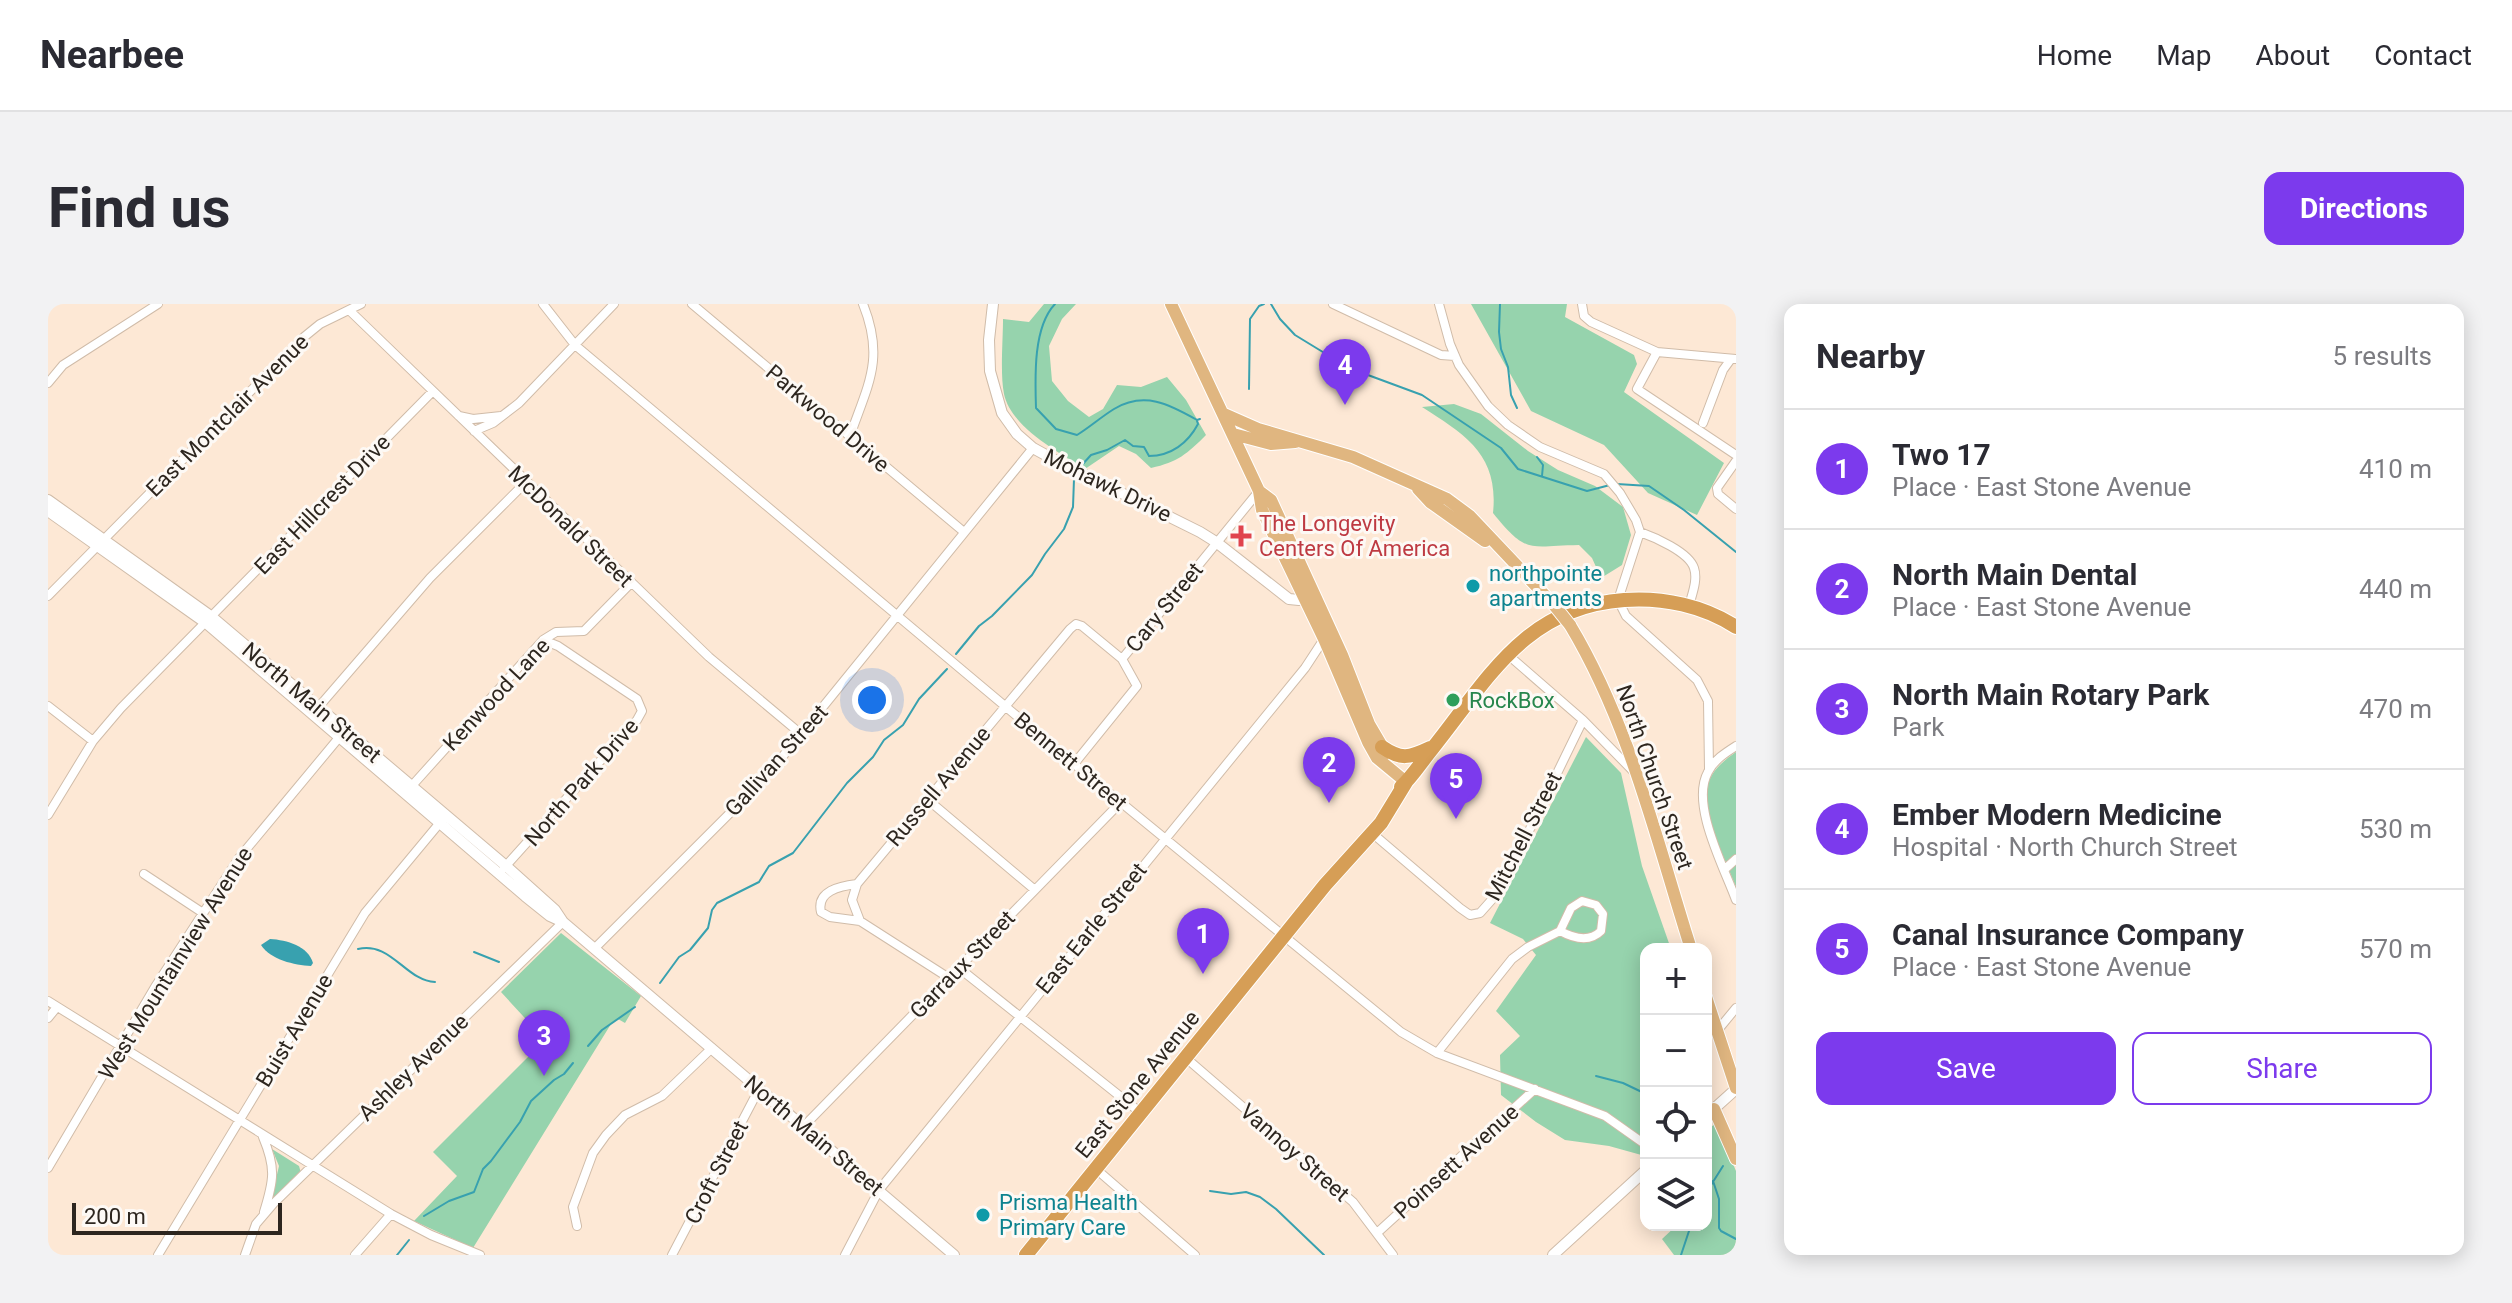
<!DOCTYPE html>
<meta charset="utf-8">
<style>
:root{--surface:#fff;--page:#f2f2f3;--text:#2b2b33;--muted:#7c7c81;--line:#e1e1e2;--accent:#7c3aed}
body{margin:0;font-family:Roboto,sans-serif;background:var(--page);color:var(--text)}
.controls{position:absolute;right:24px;bottom:24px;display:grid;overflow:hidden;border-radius:16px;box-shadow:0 4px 20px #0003}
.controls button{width:72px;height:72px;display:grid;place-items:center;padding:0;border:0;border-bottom:2px solid var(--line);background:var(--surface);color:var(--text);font:40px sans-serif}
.scale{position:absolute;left:24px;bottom:20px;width:210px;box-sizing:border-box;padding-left:8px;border:4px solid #2d261f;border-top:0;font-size:22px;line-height:28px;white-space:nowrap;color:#2d261f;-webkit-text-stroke:6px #fdf9f5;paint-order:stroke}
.you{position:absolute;left:824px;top:396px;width:28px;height:28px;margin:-20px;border:6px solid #fff;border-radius:50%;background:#1a73e8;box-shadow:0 0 0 12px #1a73e833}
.badge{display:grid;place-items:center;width:52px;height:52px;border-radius:50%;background:var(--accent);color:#fff;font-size:26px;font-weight:700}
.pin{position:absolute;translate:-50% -66px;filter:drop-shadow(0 2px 4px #0008)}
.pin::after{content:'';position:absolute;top:42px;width:28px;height:24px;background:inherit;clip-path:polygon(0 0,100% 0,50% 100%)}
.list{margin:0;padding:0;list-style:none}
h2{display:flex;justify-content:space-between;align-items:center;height:104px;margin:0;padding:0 32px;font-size:34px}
h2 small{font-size:26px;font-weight:400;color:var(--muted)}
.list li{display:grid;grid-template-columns:52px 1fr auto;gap:24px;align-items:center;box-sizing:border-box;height:120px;padding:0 32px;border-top:2px solid var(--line)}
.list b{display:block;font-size:30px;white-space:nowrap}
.list p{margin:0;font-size:26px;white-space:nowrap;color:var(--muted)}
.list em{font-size:26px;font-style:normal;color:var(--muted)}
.actions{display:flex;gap:16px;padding:24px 32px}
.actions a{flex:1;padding:18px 0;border:2px solid var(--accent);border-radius:16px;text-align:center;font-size:28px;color:var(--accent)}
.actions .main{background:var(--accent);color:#fff}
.icon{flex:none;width:44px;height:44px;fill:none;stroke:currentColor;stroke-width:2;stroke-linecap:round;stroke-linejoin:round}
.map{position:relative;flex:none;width:1688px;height:951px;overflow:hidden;border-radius:16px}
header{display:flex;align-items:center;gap:48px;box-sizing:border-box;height:112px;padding:0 40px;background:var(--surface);border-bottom:2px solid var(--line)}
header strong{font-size:38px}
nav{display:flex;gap:44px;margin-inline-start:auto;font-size:28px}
.intro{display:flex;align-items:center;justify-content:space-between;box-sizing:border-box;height:192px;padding:0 48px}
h1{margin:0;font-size:56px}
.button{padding:20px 36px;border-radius:16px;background:var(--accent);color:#fff;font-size:28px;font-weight:700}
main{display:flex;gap:48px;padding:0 48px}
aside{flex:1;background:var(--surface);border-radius:16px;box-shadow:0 4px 20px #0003}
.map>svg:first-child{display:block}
</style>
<header>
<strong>Nearbee</strong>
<nav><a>Home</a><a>Map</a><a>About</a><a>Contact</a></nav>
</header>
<div class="intro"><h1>Find us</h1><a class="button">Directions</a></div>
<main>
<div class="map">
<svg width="1688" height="951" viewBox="0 0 1688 951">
<rect width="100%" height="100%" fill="#fde8d5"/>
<!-- green -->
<path fill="#96d3ad" d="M 996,0 L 1028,0 L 1014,15 L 1001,42 L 1004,77 L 1020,97 L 1041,113 L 1055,105 L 1069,81 L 1093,83 L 1119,73 L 1138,96 L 1158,131 C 1139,150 1130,158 1103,164 L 1088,150 L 1071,142 L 1037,165 C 1010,148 963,123 956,90 C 952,70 955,36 955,15 L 981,18 Z
M 1423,0 L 1519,0 L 1517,13 L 1586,51 L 1589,60 L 1576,88 L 1676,159 L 1649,211 L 1600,189 L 1556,141 L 1483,107 Z
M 1406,100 L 1433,110 L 1480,147 L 1510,166 L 1547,182 L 1575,203 L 1583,231 L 1574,261 L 1553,274 L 1544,254 L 1531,241 C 1480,242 1479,251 1445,209 C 1451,151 1418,131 1374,103 Z
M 1538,433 L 1573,469 L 1594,562 L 1623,645 L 1598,645 L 1597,852 L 1561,842 L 1517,836 L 1488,818 L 1453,791 L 1452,751 L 1472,732 L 1448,707 L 1488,651 L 1475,635 L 1442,619 Z
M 1688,448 L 1688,583 C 1678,557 1656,515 1659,487 C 1660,469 1675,457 1688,448 Z
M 513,629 L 593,692 L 577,719 L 570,715 L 563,720 L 425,944 L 366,917 L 409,872 L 385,848 L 497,736 L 453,688 Z
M 1668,819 L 1688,867 L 1688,951 L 1626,951 L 1614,935 L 1629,921 L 1658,921 L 1658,827 Z
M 224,845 L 251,862 L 253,869 L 222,900 L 231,862 Z"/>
<!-- water -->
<path fill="#38a1af" d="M 222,635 C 239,636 260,642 265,659 L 263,662 C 246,661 223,656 213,641 Z"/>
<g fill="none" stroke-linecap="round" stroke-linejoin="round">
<!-- stream -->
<path stroke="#38a1af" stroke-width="2" d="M 1007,0 C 985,23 987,73 988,104 L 1008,125 L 1029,131 C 1042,123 1053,113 1066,105 C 1096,87 1121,100 1149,116 L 1152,115
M 1223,0 L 1232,15 L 1247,31 L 1301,64 L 1374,91 L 1453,144 L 1470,165 L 1539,187 L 1562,181
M 1452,0 L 1451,28 L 1453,45 L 1460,63 L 1463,91 L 1469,104
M 1201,85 L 1202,15 L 1211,2 L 1216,0
M 1489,153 L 1495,161 L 1494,172
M 1033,162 L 1043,151 L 1059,146 L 1077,136 L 1085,142 L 1096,143 L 1101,152 C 1123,152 1140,139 1150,120 L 1149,117
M 1569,180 L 1601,182 L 1636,206 L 1688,248
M 908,350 L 931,322 L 944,312 L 984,271 L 997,250 L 1016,225 L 1025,203 L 1026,175
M 310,645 C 343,637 358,677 387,678
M 426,648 L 451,658
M 612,679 L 631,653 L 642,646 L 660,624 L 664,606 L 669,599 L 711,578 L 721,562 L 745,549 L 799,479 L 825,453 L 836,436 L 855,421 L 871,395 L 899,365
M 540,742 L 554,726 L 587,703
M 1548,772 L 1575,779 L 1598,790
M 1665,877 L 1671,895 L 1671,924 L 1673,927 L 1688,935
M 1162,887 L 1183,890 L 1198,888 L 1212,893 L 1228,905 L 1276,951
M 1658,889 L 1675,862
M 376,912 L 401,897 L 426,888 L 435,865 L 443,857 L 472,818 L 483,797 L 506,776 L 516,770 L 525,759
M 349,951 L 361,936
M 1633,951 L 1643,921"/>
<!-- minor casing -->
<g stroke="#d0bca9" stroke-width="10">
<path id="minor" d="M 495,0 L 527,41 L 1026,460 L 1353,728 L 1389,749 L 1557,812 L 1598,841
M 644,0 L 916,228
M 1285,0 L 1393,51 L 1407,52
M 1391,0 L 1402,40 L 1411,61 L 1440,102 L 1460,121 L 1492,143 L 1556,170 L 1572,189 L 1588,216 L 1592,228 L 1570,296 L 1578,312 L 1649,376 L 1660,397 L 1661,465
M 1534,0 L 1536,12 L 1543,18 L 1609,48 L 1688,55
M 301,6 L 661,353 L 753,430
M 1609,48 L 1589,85 L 1688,151
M 0,79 L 15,61 L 110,0
M 411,112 L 425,115 L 453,112
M 1655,119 L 1675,66 L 1683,55
M 426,127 L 445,119 L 471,99 L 566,0
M 802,132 C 820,80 837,55 815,0
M 1688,157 L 1669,184 L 1670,190 L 1688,205
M 1592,228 C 1606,233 1641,248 1646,264 C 1650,276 1644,290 1641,302
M 0,292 L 256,33 L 272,20 L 313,0
M 1459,350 L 1535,416 L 1585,467
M 1074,355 L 1211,187
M 0,402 L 45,437
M 268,406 L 382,274 L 478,178
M 1688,442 C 1677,449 1666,456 1660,468 C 1642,500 1676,563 1688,596
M 361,485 L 495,336 L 508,328 L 536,327 L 583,279
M 879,495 L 987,586
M 0,511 L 45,437 L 73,404 L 385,87
M 1324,529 L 1412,604 L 1422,611 L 1432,609 L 1448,591 L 1459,572 L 1535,416
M 456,564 L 589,416 L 594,407 L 589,395 L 510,342 L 495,336
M 1677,565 L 1688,555
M 96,570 L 155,609
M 809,580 C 792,582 768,587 773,608 L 782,613 L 812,617 L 901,674
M 1534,597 L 1548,601 L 1555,610 L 1553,627 C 1541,639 1525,634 1512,627 L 1523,604 Z
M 812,617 L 804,596 L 809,580 L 1022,325 L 1028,320 L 1034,322 L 1074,355 L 1089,382 L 1026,460
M 547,644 L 703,488 L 735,452 L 985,144
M 911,664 L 1093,809
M 0,697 L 343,910 L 383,931 L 432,951
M 0,714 L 9,703
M 1669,727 L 1688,704
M 1389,749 L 1464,655 L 1480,643 L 1512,627
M 1138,754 L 1305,898 L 1345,951
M 756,822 L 1073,498
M 215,833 C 228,864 226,876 216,908
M 0,864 L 107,683 L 191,554 L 294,430
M 1048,865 L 1147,951
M 529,922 L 525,903 L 545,849 L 558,831 L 577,811 L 614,792 L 664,744
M 1329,929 L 1487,785
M 110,951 L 317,609 L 395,515
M 197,951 L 208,920 L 226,899 L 515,618
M 307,951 L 343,910
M 624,951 L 711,785
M 797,951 L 831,886 L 1257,364 L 1276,335"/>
</g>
<!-- tertiary casing -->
<g stroke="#d0bca9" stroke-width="12">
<path id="tertiary" d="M 945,0 L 941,36 L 942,67 L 954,109 L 969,130 L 985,144 L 1005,155 L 1152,228 L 1168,238 L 1241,295 L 1251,296 L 1261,292
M 0,196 L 164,313 L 458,562 L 507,606 L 515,618 L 906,951
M 0,207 L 158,319 L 477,592 L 502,612 L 515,618
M 1658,812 L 1688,785
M 1505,951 L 1598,866"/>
</g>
<!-- primary casing -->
<g stroke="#fff" stroke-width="14">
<path id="primary" d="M 1123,0 L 1211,187 L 1214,206 L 1276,335 L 1320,438 L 1329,454 L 1358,478
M 1176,110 L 1210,125 L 1305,153 L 1399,195 L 1422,212 L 1506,301
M 1185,130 L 1223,140 L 1247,138
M 1370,185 L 1382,198 L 1437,237
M 1211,187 L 1223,196 L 1294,351 L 1321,420 L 1338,449
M 1522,321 C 1582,421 1608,535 1643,645
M 1658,693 L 1688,784
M 1666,805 L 1688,855"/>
</g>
<!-- trunk casing -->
<g stroke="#fff" stroke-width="16">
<path id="trunk" d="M 1334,443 C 1353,456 1361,454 1382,444
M 1353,483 C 1365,472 1374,457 1384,445 C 1440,375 1477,303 1576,296 C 1615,293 1656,302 1688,323
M 978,951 L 1277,581 L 1333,519 L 1358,478"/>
</g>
<!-- minor -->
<use href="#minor" stroke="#fff" stroke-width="8"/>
<!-- tertiary -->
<use href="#tertiary" stroke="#fff" stroke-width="10"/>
<!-- primary -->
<use href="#primary" stroke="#e0b680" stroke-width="12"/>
<!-- trunk -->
<use href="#trunk" stroke="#d69e56" stroke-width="14"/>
<!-- primary-bridge casing -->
<g stroke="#fff" stroke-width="14" stroke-linecap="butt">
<path id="primary-bridge" d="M 1506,301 L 1522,321"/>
</g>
<!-- primary-bridge -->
<use href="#primary-bridge" stroke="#e0b680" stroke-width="12"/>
</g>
<!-- markers -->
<path fill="#e0444e" stroke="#fdf9f5" stroke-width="3" d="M1189 220h8v8h8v8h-8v8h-8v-8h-8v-8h8z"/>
<g fill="#0f9aa8" stroke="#fdf9f5" stroke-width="3">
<circle cx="1425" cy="282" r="8"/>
<circle cx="935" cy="911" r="8"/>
</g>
<circle fill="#2e9e5b" stroke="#fdf9f5" stroke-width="3" cx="1405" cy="396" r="8"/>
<g text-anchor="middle" stroke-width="6" stroke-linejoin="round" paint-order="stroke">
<!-- street labels -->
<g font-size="22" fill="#2d261f" stroke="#fdf9f5">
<text transform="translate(179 111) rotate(-45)" y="8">East Montclair Avenue</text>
<text transform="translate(780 114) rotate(40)" y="8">Parkwood Drive</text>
<text transform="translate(1060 181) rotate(26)" y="8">Mohawk Drive</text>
<text transform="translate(274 200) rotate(-46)" y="8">East Hillcrest Drive</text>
<text transform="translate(523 222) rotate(44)" y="8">McDonald Street</text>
<text transform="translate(1116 303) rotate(-51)" y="8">Cary Street</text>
<text transform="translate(448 390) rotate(-47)" y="8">Kenwood Lane</text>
<text transform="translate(264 398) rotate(40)" y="8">North Main Street</text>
<text transform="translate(728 456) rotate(-48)" y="8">Gallivan Street</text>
<text transform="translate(1023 457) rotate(40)" y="8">Bennett Street</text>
<text transform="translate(1607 473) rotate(71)" y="8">North Church Street</text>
<text transform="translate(533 478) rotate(-49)" y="8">North Park Drive</text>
<text transform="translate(890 482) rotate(-50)" y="8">Russell Avenue</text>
<text transform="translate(1475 532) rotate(-63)" y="8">Mitchell Street</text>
<text transform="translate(1043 624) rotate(-51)" y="8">East Earle Street</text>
<text transform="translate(127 659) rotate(-58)" y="8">West Mountainview Avenue</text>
<text transform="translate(914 660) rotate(-46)" y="8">Garraux Street</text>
<text transform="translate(246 726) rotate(-59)" y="8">Buist Avenue</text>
<text transform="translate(365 763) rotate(-44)" y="8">Ashley Avenue</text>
<text transform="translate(1089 780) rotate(-51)" y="8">East Stone Avenue</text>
<text transform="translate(766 831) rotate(40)" y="8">North Main Street</text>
<text transform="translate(1247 848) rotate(41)" y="8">Vannoy Street</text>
<text transform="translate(1408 857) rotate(-42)" y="8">Poinsett Avenue</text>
<text transform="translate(668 868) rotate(-63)" y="8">Croft Street</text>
</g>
<!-- health labels -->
<g font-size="22" fill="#be3a42" stroke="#fdf9f5" text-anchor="start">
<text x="1211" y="227">The Longevity<tspan x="1211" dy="25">Centers Of America</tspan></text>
</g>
<!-- culture labels -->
<g font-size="22" fill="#0d838f" stroke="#fdf9f5" text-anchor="start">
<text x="1441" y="277">northpointe<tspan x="1441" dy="25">apartments</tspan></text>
<text x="951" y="906">Prisma Health<tspan x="951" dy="25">Primary Care</tspan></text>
</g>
<!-- leisure labels -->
<g font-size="22" fill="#27864d" stroke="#fdf9f5" text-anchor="start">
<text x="1421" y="404">RockBox</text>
</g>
</g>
</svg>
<div class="controls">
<button>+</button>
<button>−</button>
<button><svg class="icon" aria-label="locate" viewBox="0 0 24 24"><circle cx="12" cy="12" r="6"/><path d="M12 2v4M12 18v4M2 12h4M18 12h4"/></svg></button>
<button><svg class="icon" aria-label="layers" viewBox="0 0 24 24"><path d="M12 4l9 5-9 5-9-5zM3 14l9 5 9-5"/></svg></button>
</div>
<div class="scale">200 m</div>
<div class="you"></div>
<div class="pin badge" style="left:1155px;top:670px">1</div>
<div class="pin badge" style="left:1281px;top:499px">2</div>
<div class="pin badge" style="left:496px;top:772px">3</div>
<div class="pin badge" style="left:1297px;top:101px">4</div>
<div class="pin badge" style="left:1408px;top:515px">5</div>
</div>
<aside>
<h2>Nearby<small>5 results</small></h2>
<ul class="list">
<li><span class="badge">1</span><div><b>Two 17</b><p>Place · East Stone Avenue</p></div><em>410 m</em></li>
<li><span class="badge">2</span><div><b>North Main Dental</b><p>Place · East Stone Avenue</p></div><em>440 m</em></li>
<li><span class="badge">3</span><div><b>North Main Rotary Park</b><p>Park</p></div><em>470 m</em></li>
<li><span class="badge">4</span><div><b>Ember Modern Medicine</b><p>Hospital · North Church Street</p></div><em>530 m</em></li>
<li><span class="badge">5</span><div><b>Canal Insurance Company</b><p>Place · East Stone Avenue</p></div><em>570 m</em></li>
</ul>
<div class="actions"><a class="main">Save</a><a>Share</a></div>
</aside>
</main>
